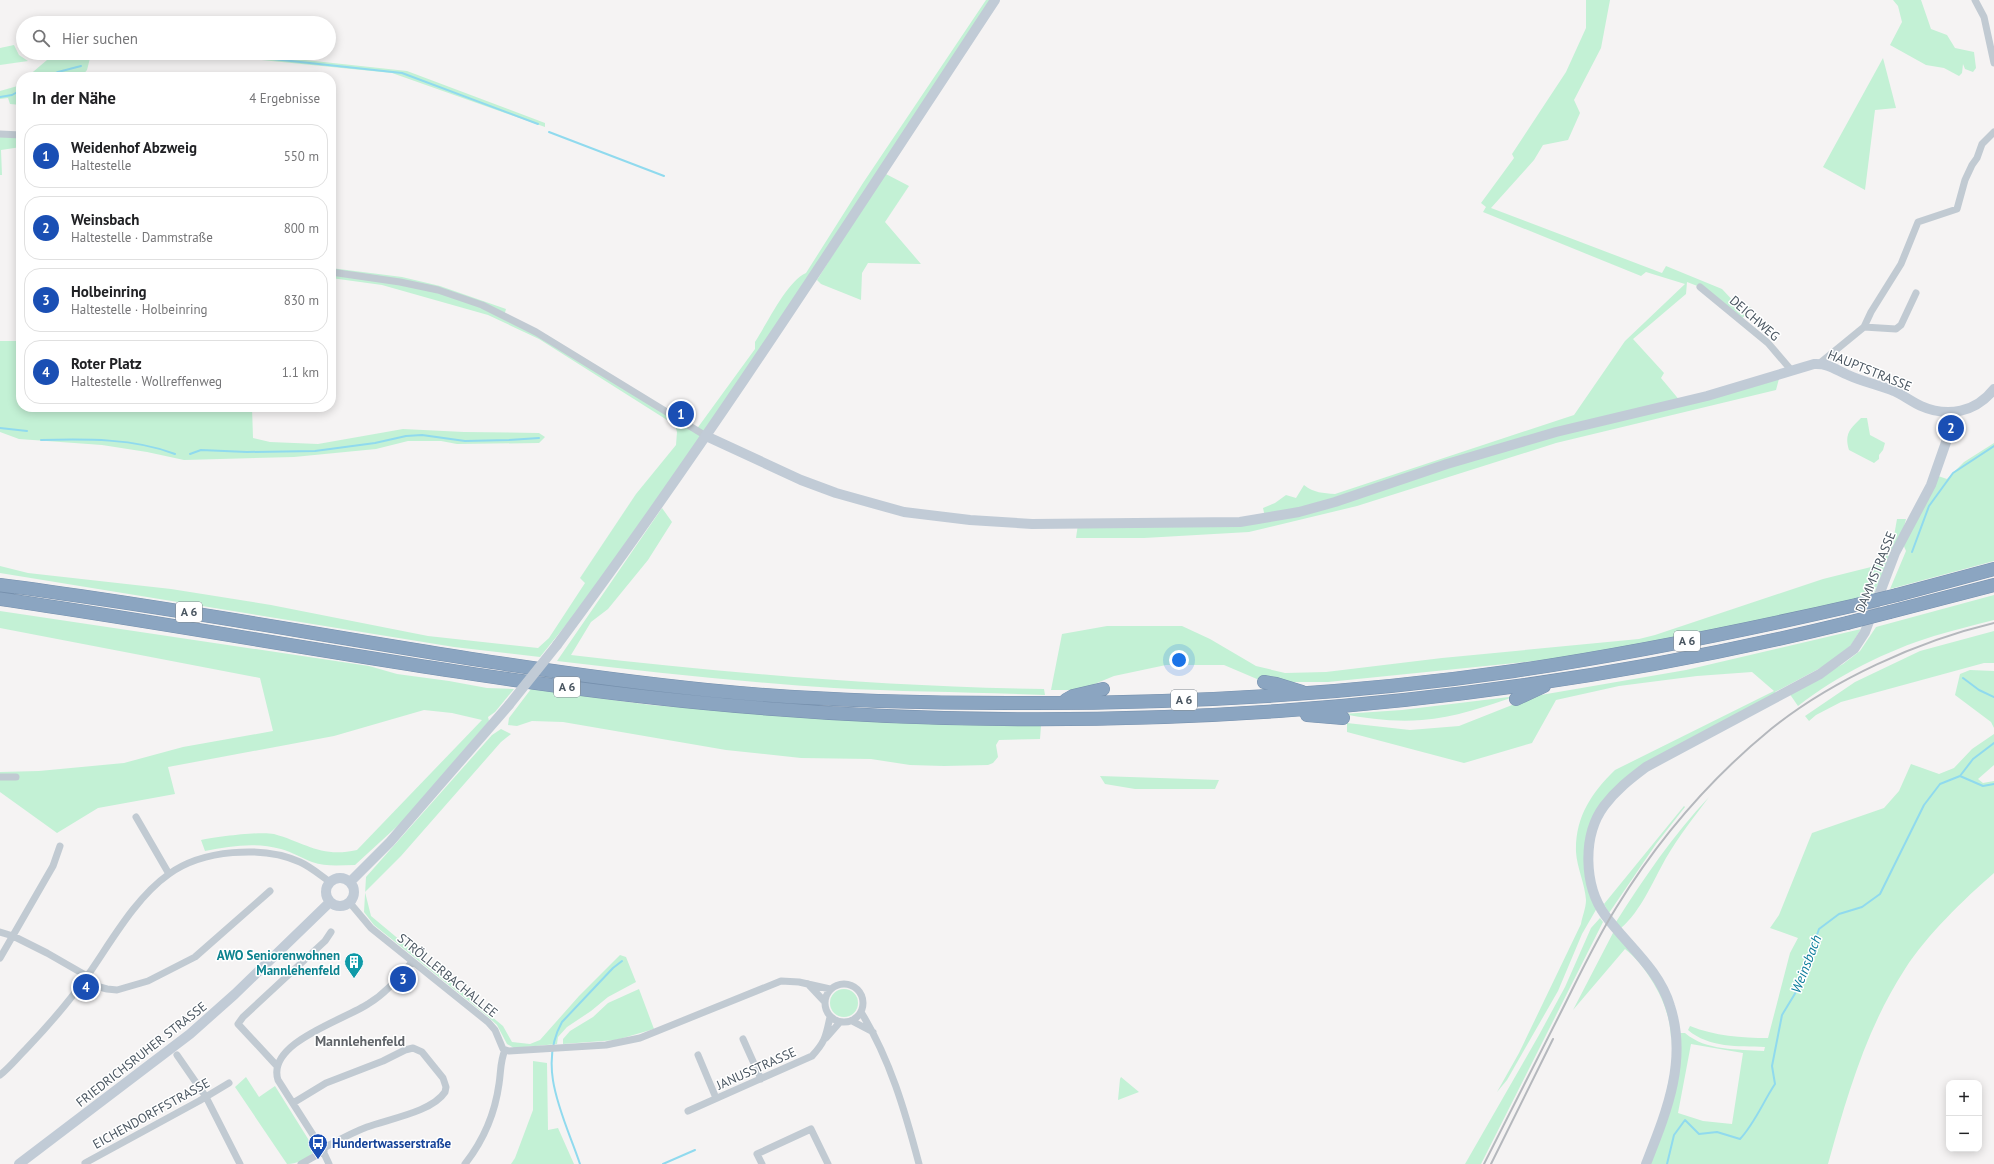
<!DOCTYPE html>
<html lang="de">
<meta charset="utf-8">
<style>
:root{--surface:#fff;--page:#f6f6f6;--text:#202124;--muted:#757577;--line:#e0e0e0;--accent:#1a73e8}
body{margin:0;font-family:"PT Sans",sans-serif;background:var(--page);color:var(--text)}
.controls{position:absolute;right:12px;bottom:12px;display:grid;overflow:hidden;border-radius:8px;box-shadow:0 2px 10px #0003}
.controls button{width:36px;height:36px;display:grid;place-items:center;padding:0;border:0;border-bottom:1px solid var(--line);background:var(--surface);color:var(--text);font:20px sans-serif}
.you{position:absolute;left:1179px;top:660px;width:14px;height:14px;margin:-10px;border:3px solid #fff;border-radius:50%;background:#1a73e8;box-shadow:0 0 0 6px #1a73e833}
.badge{display:grid;place-items:center;width:26px;height:26px;border-radius:50%;background:var(--accent);color:#fff;font-size:13px;font-weight:700}
.pin{position:absolute;translate:-50% -50%;border:2px solid #fff;box-shadow:0 1px 4px #0006}
.list{margin:0;padding:0;list-style:none}
h2{display:flex;justify-content:space-between;align-items:center;height:52px;margin:0;padding:0 16px;font-size:17px}
h2 small{font-size:13px;font-weight:400;color:var(--muted)}
.list li{display:grid;grid-template-columns:26px 1fr auto;gap:12px;align-items:center;box-sizing:border-box;height:64px;margin:0 8px 8px;padding:0 8px;border:1px solid var(--line);border-radius:16px}
.list b{display:block;font-size:15px;white-space:nowrap}
.list p{margin:0;font-size:13px;white-space:nowrap;color:var(--muted)}
.list em{font-size:13px;font-style:normal;color:var(--muted)}
.icon{flex:none;width:22px;height:22px;fill:none;stroke:currentColor;stroke-width:2;stroke-linecap:round;stroke-linejoin:round}
.map{position:relative;flex:none;width:1994px;height:1164px;overflow:hidden}
.search{position:absolute;background:var(--surface);box-shadow:0 2px 10px #0003;left:16px;top:16px;width:320px;height:44px;display:flex;align-items:center;gap:10px;box-sizing:border-box;padding:0 14px;border-radius:22px;color:var(--muted);font-size:15px}
.panel{position:absolute;background:var(--surface);box-shadow:0 2px 10px #0003;left:16px;top:72px;width:320px;height:340px;border-radius:16px}
.map>svg:first-child{display:block}
</style>
<div class="map">
<svg width="1994" height="1164" viewBox="0 0 1994 1164">
<rect width="100%" height="100%" fill="#f5f3f3"/>
<!-- green -->
<path fill="#c3f1d5" fill-rule="evenodd" d="M 986,0 L 995,0 L 630,546 L 540,657 L 454,647 L 0,573 L 0,566 L 28,573 L 171,589 L 271,605 L 428,636 L 538,648 L 549,638 L 585,583 L 580,578 L 636,494 L 676,445 L 677,432 L 675,425 L 539,339 L 488,315 L 382,285 L 331,278 L 331,268 L 402,277 L 440,286 L 506,309 L 504,316 L 696,430 L 755,349 L 755,342 C 767,324 787,281 806,273 L 863,183 Z
M 1586,0 L 1610,0 L 1601,48 L 1574,100 L 1580,113 L 1568,140 L 1543,145 L 1534,160 L 1491,208 L 1662,273 L 1666,266 L 1722,289 L 1737,305 L 1742,314 L 1749,306 L 1751,308 L 1740,321 L 1700,287 L 1687,282 L 1686,294 L 1633,339 L 1664,373 L 1661,378 L 1681,402 L 1780,375 L 1776,390 L 1556,443 L 1357,506 L 1249,532 L 1144,538 L 1076,538 L 1078,524 L 1265,517 L 1263,508 L 1275,503 L 1286,495 L 1296,498 L 1304,485 C 1314,493 1323,493 1335,494 L 1574,415 L 1625,341 L 1685,284 L 1646,272 L 1641,276 L 1483,212 L 1486,207 L 1481,203 L 1514,158 L 1512,154 L 1566,72 L 1586,28 Z
M 1893,0 L 1921,0 L 1931,29 L 1947,35 L 1955,48 L 1974,52 L 1976,68 L 1973,72 L 1965,69 L 1963,64 L 1962,73 L 1959,76 L 1944,68 L 1926,65 L 1890,45 L 1902,22 L 1898,6 Z
M 14,45 L 19,55 L 28,61 L 0,65 L 0,48 Z
M 219,53 L 239,53 L 407,71 L 545,123 L 545,127 L 392,73 L 220,56 Z
M 90,58 L 87,70 L 81,77 L 27,77 L 47,60 Z
M 1883,58 L 1896,108 L 1875,110 L 1865,190 L 1823,167 Z
M 21,85 L 21,105 L 10,104 L 8,98 L 0,99 L 0,91 Z
M 0,134 L 21,135 L 21,147 L 1,150 L 2,175 L 0,175 Z
M 884,173 L 909,186 L 885,222 L 921,264 L 868,263 L 862,273 L 861,300 L 821,284 L 817,280 Z
M 0,341 L 21,341 L 21,407 L 252,407 L 253,438 L 270,442 L 318,444 L 403,429 L 464,432 L 539,433 L 545,437 L 539,443 L 457,444 L 441,441 L 408,441 L 376,449 L 294,457 L 184,460 L 147,452 L 102,445 L 19,439 L 0,432 Z
M 1861,418 L 1867,418 L 1870,435 L 1885,443 L 1883,450 L 1879,455 L 1879,459 L 1874,463 L 1849,450 C 1844,434 1850,429 1861,418 Z
M 1994,443 L 1994,561 L 1890,589 L 1906,551 L 1903,544 L 1938,476 L 1947,479 L 1964,462 Z
M 662,508 L 672,522 L 648,560 L 608,609 L 591,622 L 571,655 C 728,673 886,687 1044,689 L 1045,695 C 975,692 904,692 834,688 C 741,682 649,672 557,661 Z
M 1897,519 L 1906,519 L 1904,527 L 1874,593 L 1848,602 L 1719,631 L 1571,657 L 1525,662 L 1328,682 L 1264,682 L 1224,665 L 1166,665 L 1114,676 L 1080,690 L 1051,690 L 1062,634 L 1107,626 L 1182,626 L 1210,639 L 1256,666 L 1285,673 L 1326,672 L 1442,658 L 1639,639 L 1655,635 L 1823,579 L 1875,566 L 1886,554 L 1894,536 Z
M 1994,595 L 1994,620 C 1974,625 1954,630 1934,636 C 1886,651 1838,675 1798,706 L 1789,693 L 1843,664 L 1860,651 L 1876,627 Z
M 0,611 L 369,666 L 397,674 L 449,681 L 487,688 L 514,689 L 495,712 L 488,717 L 489,721 L 404,820 L 355,865 C 341,865 326,867 312,862 C 302,858 292,852 281,849 C 255,842 231,846 205,851 L 201,840 C 217,837 260,831 274,834 C 306,843 321,858 357,850 L 482,720 L 452,713 L 424,710 L 334,736 L 168,767 L 175,794 L 98,808 L 57,833 L 0,792 L 0,772 L 39,771 L 124,763 L 183,747 L 273,731 L 260,678 L 0,628 Z
M 1861,629 L 1848,650 L 1824,666 L 1775,692 L 1775,694 L 1622,781 L 1587,842 L 1597,908 L 1582,934 L 1558,991 L 1507,1080 L 1497,1092 L 1519,1053 L 1581,924 C 1582,917 1586,908 1586,900 C 1585,884 1577,868 1576,852 C 1575,818 1591,793 1615,770 L 1774,691 L 1752,672 L 1697,676 L 1619,686 L 1556,700 L 1532,743 L 1464,763 L 1347,732 L 1347,723 L 1410,730 L 1459,726 L 1535,696 L 1686,670 Z
M 1994,631 L 1994,663 L 1984,663 L 1841,702 L 1816,715 L 1809,721 L 1805,716 L 1855,682 L 1920,651 Z
M 1970,670 L 1994,671 L 1994,728 L 1991,722 L 1955,695 L 1960,674 Z
M 531,689 L 651,705 L 798,716 L 1041,726 L 1040,739 L 999,740 L 996,745 L 998,757 L 993,763 L 988,765 L 944,766 L 910,765 L 871,759 L 801,758 L 726,750 L 563,722 L 532,721 L 517,726 L 508,725 L 509,718 Z
M 1517,696 C 1486,706 1454,718 1422,720 C 1395,722 1369,719 1343,714 L 1402,710 Z
M 501,729 L 511,734 L 501,742 L 401,856 L 365,892 L 371,916 L 503,1026 L 512,1042 L 530,1044 L 540,1040 L 579,996 L 620,955 L 626,957 L 636,982 L 608,997 L 591,1011 L 567,1027 L 558,1037 L 557,1044 L 514,1048 L 507,1044 L 497,1025 L 486,1015 L 374,925 L 364,912 L 366,877 L 492,735 Z
M 1994,734 L 1994,765 L 1978,779 L 1983,783 L 1994,781 L 1994,873 C 1963,900 1927,935 1905,969 C 1866,1029 1847,1096 1828,1164 L 1651,1164 L 1679,1033 L 1685,1033 C 1706,1051 1737,1049 1764,1051 L 1765,1047 C 1738,1046 1709,1048 1688,1030 L 1690,1026 C 1715,1036 1741,1038 1768,1038 L 1790,953 L 1798,938 L 1770,928 L 1779,915 L 1812,833 L 1884,808 L 1899,791 L 1911,764 L 1939,774 L 1954,768 L 1972,749 ZM 1691,1044 L 1743,1053 L 1732,1124 L 1703,1121 L 1678,1113 Z
M 1100,776 L 1219,780 L 1215,789 L 1135,789 L 1105,784 Z
M 1709,797 C 1694,817 1679,836 1666,858 C 1653,881 1641,911 1621,928 L 1616,922 C 1644,878 1673,835 1709,797 Z
M 1684,806 L 1685,807 L 1656,844 L 1609,913 L 1604,904 Z
M 1600,918 L 1603,922 L 1481,1164 L 1465,1164 L 1539,1035 L 1565,987 L 1591,928 Z
M 1614,931 C 1635,956 1659,981 1669,1014 C 1672,1025 1671,1039 1672,1051 C 1671,1040 1671,1028 1668,1017 C 1662,993 1644,964 1625,949 L 1573,1010 Z
M830 1003a14 14 0 1 1 28 0a14 14 0 1 1-28 0Z
M 639,989 L 654,1029 L 616,1040 L 563,1044 L 563,1039 L 570,1031 L 593,1017 L 608,1003 Z
M 533,1061 L 547,1063 L 548,1130 L 558,1128 L 574,1164 L 511,1164 L 515,1158 L 533,1110 Z
M 246,1077 L 259,1097 L 275,1086 L 315,1150 C 310,1158 297,1164 287,1164 L 235,1087 Z
M 1121,1077 L 1139,1092 L 1118,1100 L 1120,1079 Z"/>
<g fill="none" stroke-linecap="round" stroke-linejoin="round">
<!-- stream -->
<path stroke="#90daee" stroke-width="2" d="M 102,57 L 225,54 L 402,73 L 538,124
M 48,77 L 58,72 L 81,66
M 0,97 L 12,95 L 21,90
M 549,132 L 664,176
M 0,428 L 27,431
M 41,440 C 85,439 134,438 175,454
M 190,454 L 201,450 L 247,452 L 315,451 L 375,443 L 406,436 L 422,435 L 465,441 L 509,440 L 539,438
M 1912,552 L 1929,506 L 1953,473 L 1994,446
M 1963,678 L 1979,690 L 1994,697
M 1960,776 L 1983,786 L 1994,784
M 580,1164 C 565,1119 536,1068 562,1022 L 613,968 L 622,961
M 663,1164 L 695,1150
M 1667,1164 L 1674,1135 L 1685,1120 L 1699,1134 L 1717,1132 L 1740,1139 C 1755,1123 1763,1102 1775,1084 L 1772,1066 L 1782,1015 L 1799,987 L 1819,929 L 1839,914 L 1862,907 L 1880,894 L 1924,805 L 1940,784 L 1960,776 L 1973,759 L 1994,743"/>
<!-- highway casing -->
<g stroke="#7690ad" stroke-width="14">
<path id="highway" d="M 0,585 C 237,615 470,666 707,690 C 807,700 907,703 1008,703 C 1177,704 1346,695 1514,671 C 1629,654 1742,631 1856,605
M 1897,595 L 1994,569
M 0,599 C 235,633 468,680 704,703 C 1084,740 1475,714 1847,623
M 1890,612 L 1994,585
M 1264,682 L 1276,684 L 1302,692
M 1516,699 L 1544,686
M 1066,700 L 1073,696 L 1103,689
M 1307,715 L 1343,718"/>
</g>
<!-- street -->
<path stroke="#c1cad2" stroke-width="7" d="M 1975,0 L 1984,17 L 1994,63
M 0,134 L 21,135
M 331,272 L 400,282 L 438,290 L 482,305 L 536,332 L 706,436
M 1700,287 L 1768,343 L 1792,371
M 1864,327 L 1896,329 L 1901,325 L 1916,293
M 1820,363 L 1864,327 L 1871,312 L 1901,264 L 1918,222 L 1957,209 L 1965,180 L 1972,165 L 1977,158 L 1982,144 L 1994,132
M 0,777 L 16,777
M 136,817 L 169,874
M 350,903 L 371,928 L 488,1022 L 495,1030 L 503,1049 L 509,1051 L 606,1045 L 640,1038 L 781,981 L 799,982 L 830,989
M 0,932 L 13,936 L 47,953 L 87,976 L 96,986 L 107,989 L 117,990 L 148,981 L 195,957 L 270,891
M 0,958 L 53,866 L 60,846
M825 1003a19 19 0 1 1 38 0a19 19 0 1 1-38 0Z
M 808,984 L 824,1001
M 861,1012 C 890,1059 905,1111 919,1164
M 852,1021 L 873,1032
M 826,1038 L 840,1022
M 743,1039 L 761,1079
M 177,1055 L 206,1097 L 240,1164
M 698,1055 L 716,1098
M 277,1066 L 238,1024 L 243,1017 L 325,941 L 331,932
M 0,1075 C 9,1068 17,1058 26,1049 C 48,1026 69,1002 88,975 C 111,942 135,898 169,874 C 202,850 262,845 300,862 C 311,867 320,875 330,882
M 293,1103 L 326,1083 L 383,1061 L 405,1050 L 413,1048 L 422,1052 L 443,1078 L 446,1087 L 445,1092 C 432,1112 388,1119 367,1127 C 351,1133 337,1141 322,1149
M 688,1111 L 812,1056 C 826,1041 826,1035 830,1017
M 85,1163 L 199,1101 L 229,1083
M 301,1164 L 324,1151
M 329,1164 L 322,1149 L 278,1080 C 266,1043 344,1020 368,1004 C 386,993 398,978 412,962
M 465,1164 C 483,1141 495,1113 499,1084 C 501,1072 500,1061 505,1050
M 762,1164 L 757,1154 L 811,1129 L 828,1164"/>
<!-- secondary -->
<path stroke="#c1cbd6" stroke-width="10" d="M 706,436 L 801,480 L 836,493 L 904,512 L 970,520 L 1032,524 L 1240,522 L 1299,512 L 1335,502 L 1447,464 L 1556,432 L 1707,396 L 1814,364 C 1828,363 1836,370 1848,375 C 1863,382 1879,385 1894,391 C 1903,395 1912,402 1921,406 C 1948,418 1976,412 1994,389
M 557,645 C 712,436 852,217 995,0
M326 892a14 14 0 1 1 28 0a14 14 0 1 1-28 0Z
M 350,882 L 390,842 L 509,705
M 19,1164 L 190,1034 L 235,994 L 330,902
M 1646,1164 C 1666,1113 1688,1061 1670,1006 C 1659,969 1627,945 1605,915 C 1584,886 1582,836 1604,806 C 1616,790 1630,779 1646,767 L 1820,674 L 1854,649 L 1865,632 L 1895,553 L 1931,485 L 1951,428 L 1951,413"/>
<!-- highway -->
<use href="#highway" stroke="#8ba5c1" stroke-width="13"/>
<!-- rail -->
<path stroke="#b5b8bd" stroke-width="2" d="M 1484,1164 C 1510,1112 1537,1060 1563,1008 C 1580,974 1596,940 1616,908 C 1657,841 1710,779 1771,729 C 1832,680 1918,641 1994,623
M 1491,1164 L 1553,1039"/>
<!-- highway-bridge casing -->
<g stroke="#7690ad" stroke-width="14" stroke-linecap="butt">
<path id="highway-bridge" d="M 1856,605 L 1897,595
M 1847,623 L 1890,612"/>
</g>
<!-- secondary-bridge -->
<path stroke="#c1cbd6" stroke-width="10" d="M 509,705 L 557,645"/>
<!-- highway-bridge -->
<use href="#highway-bridge" stroke="#8ba5c1" stroke-width="13"/>
</g>
<!-- icons -->
<defs>
<g id="building-pin" transform="scale(1)"><path d="M0 17L-7.5 6A9.5 9.5 0 1 1 7.5 6Z" fill="#0f9aa8" stroke="#fff"/><path d="M-4-6H4V6H1V3H-1V6H-4ZM-2.5-4.3h1.7v1.8h-1.7ZM.8-4.3h1.7v1.8H.8ZM-2.5-1h1.7V.8h-1.7ZM.8-1h1.7V.8H.8Z" fill="#fff"/></g>
<g id="bus-pin" transform="scale(1)"><path d="M0 17L-7.5 6A9.5 9.5 0 1 1 7.5 6Z" fill="#1a4fb4" stroke="#fff"/><path d="M-5-6H5V4H4V6H2V4H-2V6H-4V4H-5ZM-3.5-4V0h7V-4ZM-3.5 1.2v1.5H-2V1.2ZM2 1.2v1.5H3.5V1.2Z" fill="#fff"/></g>
</defs>
<g fill-rule="evenodd">
<use href="#building-pin" x="354" y="962"/>
<use href="#bus-pin" x="318" y="1143"/>
</g>
<g text-anchor="middle" stroke-width="3" stroke-linejoin="round" paint-order="stroke">
<!-- shield labels -->
<g fill="#fff" stroke="#808990" stroke-width="1">
<rect x="176" y="602" width="26" height="20" rx="3"/>
<rect x="1674" y="631" width="26" height="20" rx="3"/>
<rect x="554" y="677" width="26" height="20" rx="3"/>
<rect x="1171" y="690" width="26" height="20" rx="3"/>
</g>
<g font-size="12" font-weight="bold" fill="#4a5661">
<text x="189" y="616">A 6</text>
<text x="1687" y="645">A 6</text>
<text x="567" y="691">A 6</text>
<text x="1184" y="704">A 6</text>
</g>
<!-- street labels -->
<g font-size="13" fill="#4a5661" stroke="#fff">
<text transform="translate(1755 318) rotate(41)" y="5">DEICHWEG</text>
<text transform="translate(1870 370) rotate(22)" y="5">HAUPTSTRASSE</text>
<text transform="translate(1875 572) rotate(-68)" y="5">DAMMSTRASSE</text>
<text transform="translate(448 975) rotate(39)" y="5">STRÖLLERBACHALLEE</text>
<text transform="translate(141 1054) rotate(-38)" y="5">FRIEDRICHSRUHER STRASSE</text>
<text transform="translate(756 1068) rotate(-24)" y="5">JANUSSTRASSE</text>
<text transform="translate(151 1113) rotate(-29)" y="5">EICHENDORFFSTRASSE</text>
</g>
<!-- culture labels -->
<g font-size="13" font-weight="bold" fill="#0d838f" stroke="#fff" text-anchor="end">
<text x="340" y="960">AWO Seniorenwohnen<tspan x="340" dy="15">Mannlehenfeld</tspan></text>
</g>
<!-- transit labels -->
<g font-size="13" font-weight="bold" fill="#164399" stroke="#fff" text-anchor="start">
<text x="332" y="1148">Hundertwasserstraße</text>
</g>
<!-- water labels -->
<g font-size="14" font-style="italic" fill="#0c7c9b" stroke="#fff">
<text transform="translate(1806 964) rotate(-69)" y="5">Weinsbach</text>
</g>
<!-- neighbourhood labels -->
<g font-size="14" font-weight="bold" fill="#5f6368" stroke="#fff">
<text x="360" y="1046">Mannlehenfeld</text>
</g>
</g>
</svg>
<div class="controls">
<button>+</button>
<button>−</button>
</div>
<div class="you"></div>
<div class="pin badge" style="left:681px;top:414px;background:#1a4fb4">1</div>
<div class="pin badge" style="left:1951px;top:428px;background:#1a4fb4">2</div>
<div class="pin badge" style="left:403px;top:979px;background:#1a4fb4">3</div>
<div class="pin badge" style="left:86px;top:987px;background:#1a4fb4">4</div>
<div class="search"><svg class="icon" aria-label="search" viewBox="0 0 24 24"><circle cx="10" cy="10" r="6"/><path d="M15 15l6 6"/></svg>Hier suchen</div>
<section class="panel">
<h2>In der Nähe<small>4 Ergebnisse</small></h2>
<ul class="list">
<li><span class="badge" style="background:#1a4fb4">1</span><div><b>Weidenhof Abzweig</b><p>Haltestelle</p></div><em>550 m</em></li>
<li><span class="badge" style="background:#1a4fb4">2</span><div><b>Weinsbach</b><p>Haltestelle · Dammstraße</p></div><em>800 m</em></li>
<li><span class="badge" style="background:#1a4fb4">3</span><div><b>Holbeinring</b><p>Haltestelle · Holbeinring</p></div><em>830 m</em></li>
<li><span class="badge" style="background:#1a4fb4">4</span><div><b>Roter Platz</b><p>Haltestelle · Wollreffenweg</p></div><em>1.1 km</em></li>
</ul>
</section>
</div>
